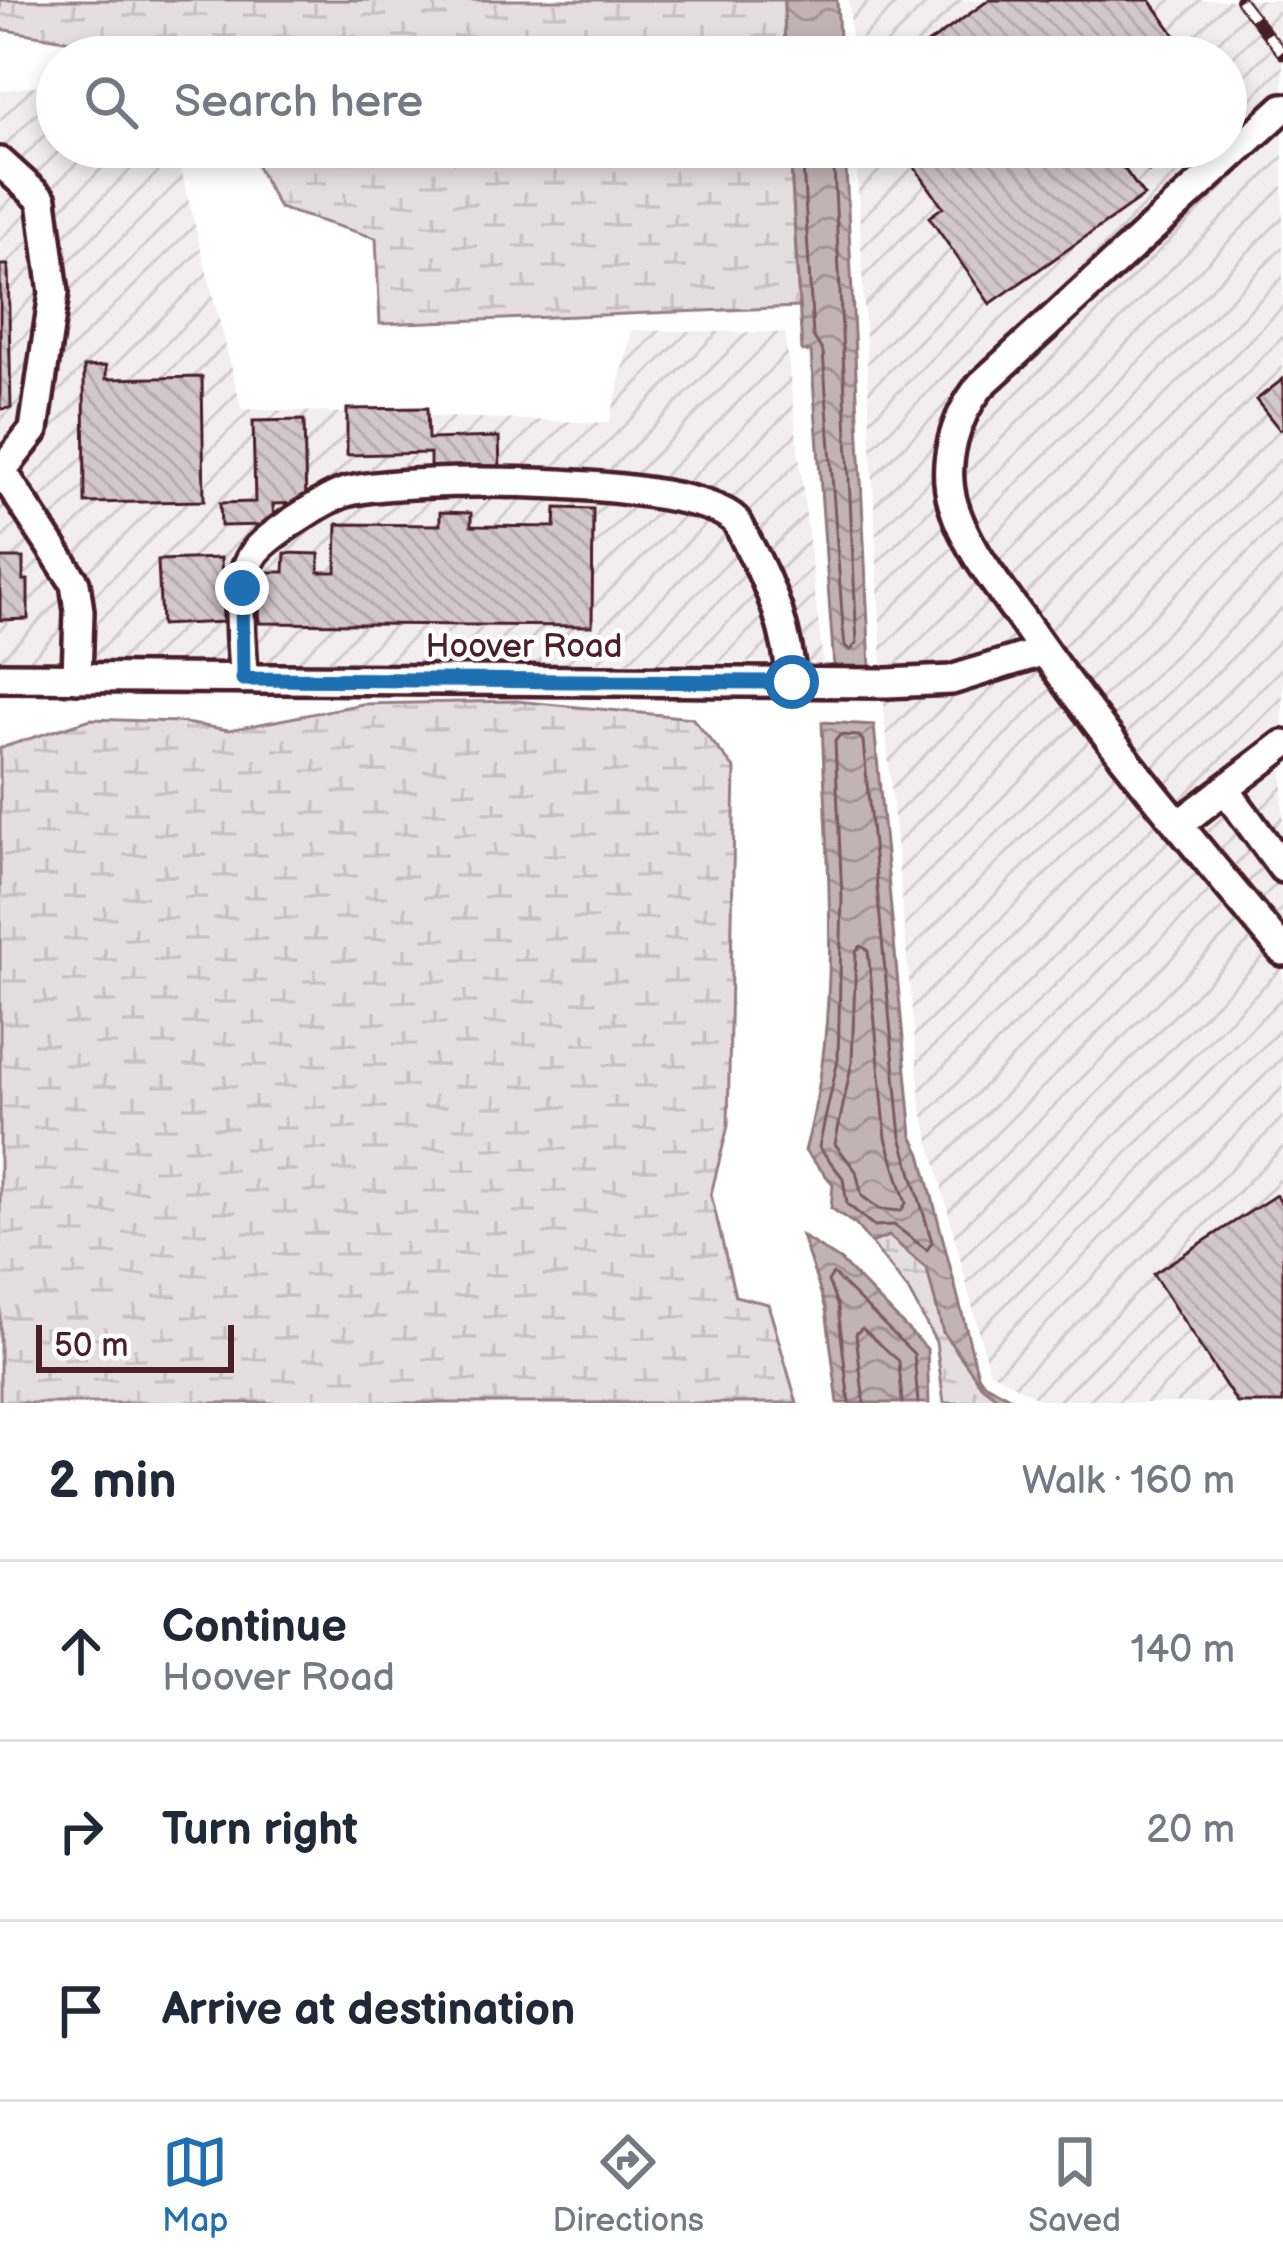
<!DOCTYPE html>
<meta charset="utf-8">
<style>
:root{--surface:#fff;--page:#f6f6f7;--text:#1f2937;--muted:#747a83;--line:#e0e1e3;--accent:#1f6fb2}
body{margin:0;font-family:"Balsamiq Sans",sans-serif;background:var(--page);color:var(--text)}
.scale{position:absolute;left:36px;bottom:30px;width:198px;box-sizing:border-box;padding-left:12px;border:6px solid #4a1f2b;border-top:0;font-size:33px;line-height:42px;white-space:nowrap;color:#4a1f2b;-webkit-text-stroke:9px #fff;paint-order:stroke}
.stop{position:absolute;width:36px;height:36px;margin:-27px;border:9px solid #1f6fb2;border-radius:50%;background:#fff}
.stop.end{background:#1f6fb2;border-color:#fff;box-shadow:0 3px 12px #0008}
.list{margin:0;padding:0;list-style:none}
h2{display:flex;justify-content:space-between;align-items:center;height:156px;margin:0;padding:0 48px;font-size:51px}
h2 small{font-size:39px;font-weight:400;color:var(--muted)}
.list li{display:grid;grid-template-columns:78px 1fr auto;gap:36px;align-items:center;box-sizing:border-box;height:180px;padding:0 48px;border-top:3px solid var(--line)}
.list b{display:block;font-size:45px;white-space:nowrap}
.list p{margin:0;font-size:39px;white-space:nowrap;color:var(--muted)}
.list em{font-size:39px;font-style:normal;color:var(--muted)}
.icon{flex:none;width:66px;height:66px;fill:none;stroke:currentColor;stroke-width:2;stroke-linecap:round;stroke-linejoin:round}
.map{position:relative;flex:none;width:1283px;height:1403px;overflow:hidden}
.search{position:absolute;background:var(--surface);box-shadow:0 6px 18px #0003;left:36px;right:36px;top:36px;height:132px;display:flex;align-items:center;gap:30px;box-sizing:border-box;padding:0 42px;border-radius:66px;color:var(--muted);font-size:45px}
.sheet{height:696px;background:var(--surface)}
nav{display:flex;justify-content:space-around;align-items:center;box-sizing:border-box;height:168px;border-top:3px solid var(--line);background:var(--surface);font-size:33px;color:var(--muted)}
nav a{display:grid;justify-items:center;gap:6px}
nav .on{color:var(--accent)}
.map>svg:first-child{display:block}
</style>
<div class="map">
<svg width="1283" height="1403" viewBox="0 0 1283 1403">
<defs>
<pattern id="industrial-furrows" width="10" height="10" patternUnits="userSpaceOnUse" patternTransform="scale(3)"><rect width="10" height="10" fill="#f2eeef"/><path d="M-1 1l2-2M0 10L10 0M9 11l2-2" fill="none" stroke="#d1cccd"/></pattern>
<pattern id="wetland-marsh" width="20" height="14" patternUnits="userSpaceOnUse" patternTransform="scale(3)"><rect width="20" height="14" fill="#e5dee0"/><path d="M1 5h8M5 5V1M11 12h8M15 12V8" fill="none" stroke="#c6bec0"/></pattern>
<pattern id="water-waves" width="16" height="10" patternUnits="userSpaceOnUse" patternTransform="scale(3)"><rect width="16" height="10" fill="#c1b3b6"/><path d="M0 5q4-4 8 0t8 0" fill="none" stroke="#9f9194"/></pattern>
<pattern id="building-back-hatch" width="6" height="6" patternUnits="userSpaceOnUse" patternTransform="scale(3)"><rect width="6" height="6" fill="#d2c7cb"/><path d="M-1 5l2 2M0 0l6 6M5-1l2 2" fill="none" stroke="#b6aaae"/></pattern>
</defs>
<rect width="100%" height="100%" fill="#fff"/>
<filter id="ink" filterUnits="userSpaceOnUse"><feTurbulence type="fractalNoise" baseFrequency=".00833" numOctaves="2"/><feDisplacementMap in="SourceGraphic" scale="24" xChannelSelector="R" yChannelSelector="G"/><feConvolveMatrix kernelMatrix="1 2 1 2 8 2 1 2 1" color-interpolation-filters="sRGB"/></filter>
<g filter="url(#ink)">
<!-- industrial -->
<path fill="url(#industrial-furrows)" d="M 849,0 L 1283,0 L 1283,1403 L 1046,1403 L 989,1371 L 921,1107 L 885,724 L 856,147 L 1226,147 L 1226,57 L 852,57 Z
M 57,83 L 57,147 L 175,147 L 242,409 L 609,423 L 632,330 L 785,333 L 823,663 L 0,660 L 0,91 Z"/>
<!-- wetland -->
<path fill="url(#wetland-marsh)" stroke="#987e86" stroke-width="3" d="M 0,0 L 784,0 L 785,57 L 164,57 L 0,29 Z
M 247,147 L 790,147 L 799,307 L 380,324 L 376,238 L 279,208 Z
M 516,701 L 692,718 L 735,769 L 728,1126 L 711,1194 L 735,1296 L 768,1304 L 797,1403 L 0,1403 L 0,748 L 91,719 L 178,722 L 229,730 L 362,704 Z
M 889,1235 L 927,1269 L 943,1332 L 982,1386 L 1005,1403 L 944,1403 L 936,1342 L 908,1290 L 871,1243 Z"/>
<!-- water -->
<path fill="url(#water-waves)" stroke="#91787e" stroke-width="3" d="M 784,0 L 837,0 L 840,57 L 785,57 Z
M 790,147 L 845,147 L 870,667 L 834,667 L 811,352 L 802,351 Z
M 822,722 L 874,725 L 912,1136 L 921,1154 L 978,1375 L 984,1383 L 1020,1403 L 1005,1403 L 982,1386 L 943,1332 L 927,1269 L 889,1236 L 871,1243 L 856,1225 L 831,1208 L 833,1184 L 805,1151 C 843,1011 827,866 822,722 Z
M 802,1236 L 841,1261 L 927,1349 L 929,1403 L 838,1403 L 826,1309 Z"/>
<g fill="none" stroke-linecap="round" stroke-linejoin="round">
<!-- shore -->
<path stroke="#7a5a63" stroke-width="3" d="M 802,147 L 813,336 L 823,352 L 843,627 L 845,646 L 851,650 L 857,643 L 833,147
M 840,735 L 859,736 L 863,741 L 901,1137 L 932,1242 L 927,1250 L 894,1225 L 874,1226 L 847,1204 L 843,1178 L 819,1147 L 838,1060 L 842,898 L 835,741 Z
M 861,946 L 868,950 L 886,1138 L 906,1203 L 901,1211 L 879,1209 L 862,1196 L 856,1171 L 835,1144 L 852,1062 L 856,951 Z
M 849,1403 L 838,1307 L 828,1281 L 833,1274 L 914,1354 L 918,1403
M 864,1403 L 856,1334 L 862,1328 L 899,1361 L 902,1403"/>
</g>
<!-- building -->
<path fill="url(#building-back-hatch)" stroke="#4a1f2b" stroke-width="3" d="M 989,0 L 1150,0 L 1191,57 L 909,57 Z
M 900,147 L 1118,147 L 1112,152 L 1144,196 L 990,304 L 929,217 L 943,207 Z
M 1132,147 L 1183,147 L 1149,171 Z
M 0,265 L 8,265 L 11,408 L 0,409 Z
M 106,366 L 106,379 L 202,377 L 204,501 L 85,503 L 84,367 Z
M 1283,379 L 1283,428 L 1280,430 L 1256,400 Z
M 427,408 L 428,439 L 499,437 L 500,469 L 430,470 L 430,453 L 347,455 L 347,409 Z
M 304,420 L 306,503 L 273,504 L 274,525 L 221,526 L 220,503 L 255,502 L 253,421 Z
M 556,508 L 593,509 L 592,626 L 259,623 L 260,572 L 284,572 L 285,553 L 319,554 L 319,572 L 336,572 L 337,524 L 440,525 L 440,512 L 471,513 L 471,526 L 555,527 Z
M 0,558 L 23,558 L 23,580 L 28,580 L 28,619 L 0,620 Z
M 221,558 L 223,622 L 161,625 L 158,560 Z
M 1276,1195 L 1283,1206 L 1283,1403 L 1237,1403 L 1153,1274 Z"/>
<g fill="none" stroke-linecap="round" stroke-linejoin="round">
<!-- minor casing -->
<g stroke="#4a1f2b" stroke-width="36">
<path id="minor" d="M 1283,108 L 981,385 C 955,417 941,463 953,504 C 966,548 997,584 1023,621 C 1103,737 1193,843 1283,951
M 0,162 L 42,200 L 54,293 L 34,430 L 0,473
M 0,468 L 75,583 L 79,611 L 77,678
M 0,677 L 887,683 L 951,680 L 1044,651
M 243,679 C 243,642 231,584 255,552 C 268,535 326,498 346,492 C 407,475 691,477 735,520 C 740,525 744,537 748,544 C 773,590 787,631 792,682
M 1225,789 L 1283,868
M 1178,825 L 1283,745"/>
</g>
<!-- minor -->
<use href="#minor" stroke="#fff" stroke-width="27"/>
<!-- rail casing -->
<g stroke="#4a1f2b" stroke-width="12">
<path id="rail" d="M 1240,0 L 1283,54"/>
</g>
<!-- rail -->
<use href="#rail" stroke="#fff" stroke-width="8" stroke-dasharray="22" stroke-linecap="butt"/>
</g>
</g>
<g fill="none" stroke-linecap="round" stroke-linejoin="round" filter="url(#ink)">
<!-- route -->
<path stroke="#1f6fb2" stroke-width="15" d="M 242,588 L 243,679 L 792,682"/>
</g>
<g text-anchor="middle" stroke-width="9" stroke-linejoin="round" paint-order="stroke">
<!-- street labels -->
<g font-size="33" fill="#4a1f2b" stroke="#fff">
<text x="524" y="657">Hoover Road</text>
</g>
</g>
</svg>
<div class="scale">50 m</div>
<div class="stop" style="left:792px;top:682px"></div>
<div class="stop end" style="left:242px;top:588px"></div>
<div class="search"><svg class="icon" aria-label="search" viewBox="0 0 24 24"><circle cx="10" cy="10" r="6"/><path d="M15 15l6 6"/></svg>Search here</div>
</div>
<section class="sheet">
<h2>2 min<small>Walk · 160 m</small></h2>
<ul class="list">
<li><svg class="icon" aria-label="ahead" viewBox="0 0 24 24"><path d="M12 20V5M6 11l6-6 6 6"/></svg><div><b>Continue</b><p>Hoover Road</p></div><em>140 m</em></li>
<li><svg class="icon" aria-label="right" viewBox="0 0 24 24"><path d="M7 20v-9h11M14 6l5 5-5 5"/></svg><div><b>Turn right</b></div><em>20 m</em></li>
<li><svg class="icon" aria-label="arrive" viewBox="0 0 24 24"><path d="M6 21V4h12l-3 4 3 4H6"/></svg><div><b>Arrive at destination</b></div></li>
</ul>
</section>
<nav>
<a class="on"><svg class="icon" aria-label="map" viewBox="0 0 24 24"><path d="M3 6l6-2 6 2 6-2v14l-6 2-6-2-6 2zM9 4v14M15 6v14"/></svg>Map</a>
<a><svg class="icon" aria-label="directions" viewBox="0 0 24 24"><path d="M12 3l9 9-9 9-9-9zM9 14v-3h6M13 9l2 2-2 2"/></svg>Directions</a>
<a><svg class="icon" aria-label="saved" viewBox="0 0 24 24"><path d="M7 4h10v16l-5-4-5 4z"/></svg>Saved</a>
</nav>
